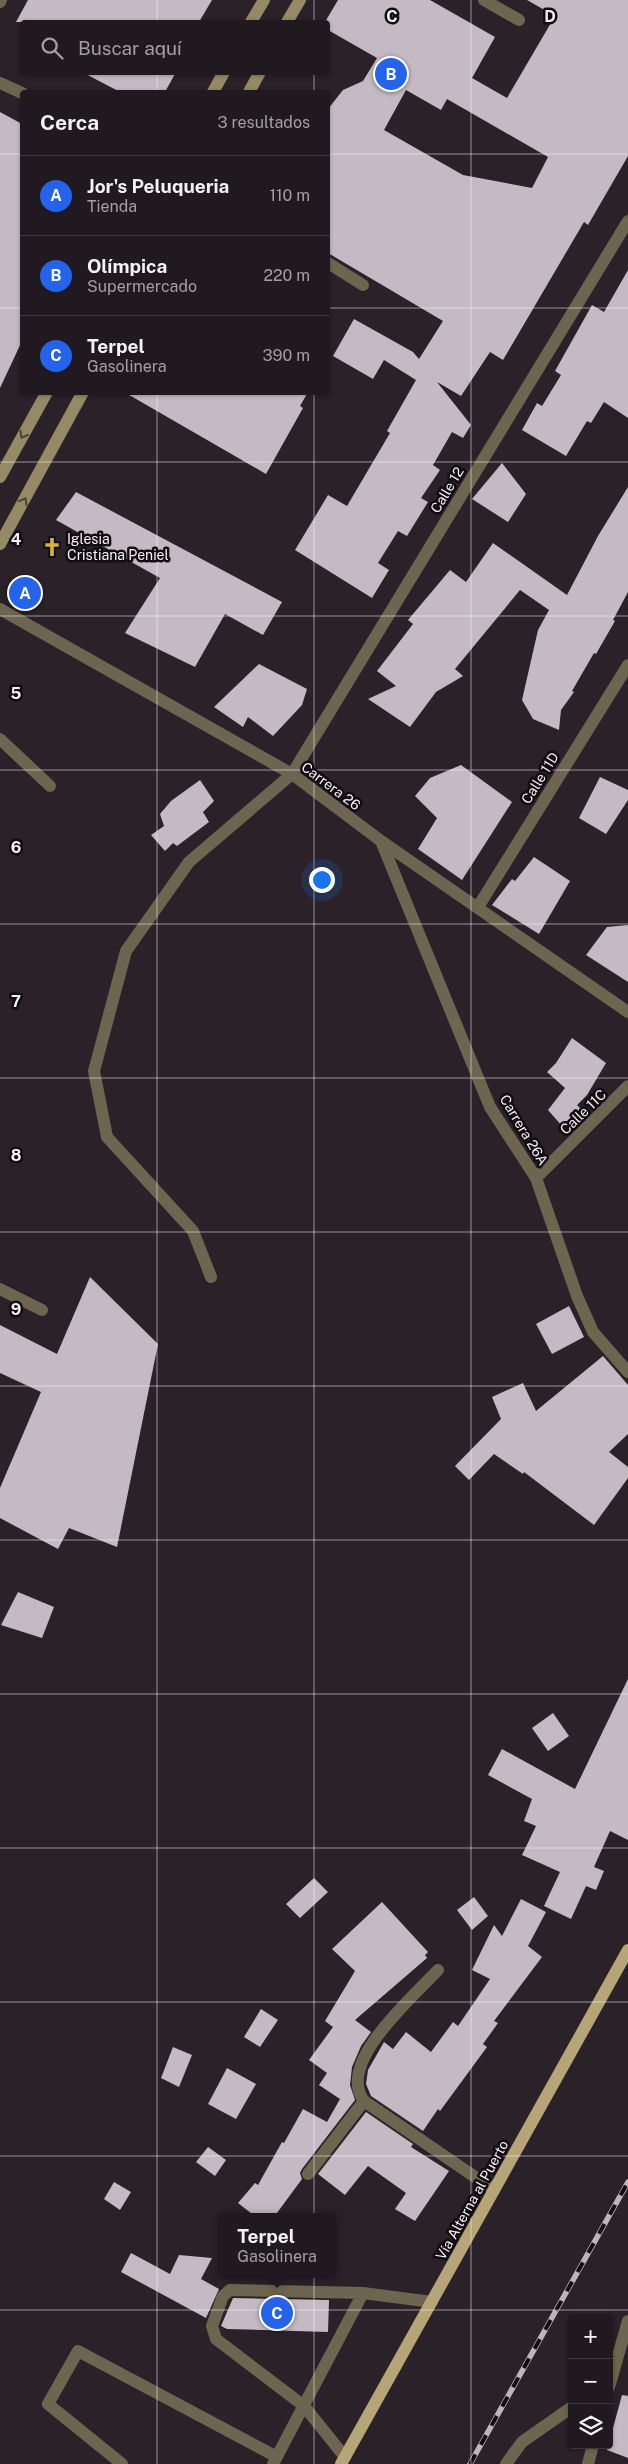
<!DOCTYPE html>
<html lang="es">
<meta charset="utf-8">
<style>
:root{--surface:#20191f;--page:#282228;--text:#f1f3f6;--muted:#a2a0a4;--line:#3d383d;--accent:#2563eb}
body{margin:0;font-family:"Public Sans",sans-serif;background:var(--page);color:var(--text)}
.controls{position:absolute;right:15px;bottom:15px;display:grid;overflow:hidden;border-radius:5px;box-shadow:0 1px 4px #0004}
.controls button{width:45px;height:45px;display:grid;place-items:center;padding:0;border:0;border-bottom:1px solid var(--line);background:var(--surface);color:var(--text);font:25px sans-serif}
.you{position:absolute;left:321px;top:879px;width:18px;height:18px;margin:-12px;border:4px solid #fff;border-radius:50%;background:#1a73e8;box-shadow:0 0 0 8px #1a73e833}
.badge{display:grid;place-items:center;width:32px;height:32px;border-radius:50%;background:var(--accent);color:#fff;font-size:16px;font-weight:700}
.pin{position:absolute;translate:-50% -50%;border:2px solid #fff;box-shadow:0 1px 5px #0006}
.popup{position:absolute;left:218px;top:2213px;width:118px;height:65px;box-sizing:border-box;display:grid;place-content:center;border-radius:5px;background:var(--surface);filter:drop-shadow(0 1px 4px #0005);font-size:16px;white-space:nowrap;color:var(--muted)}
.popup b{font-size:19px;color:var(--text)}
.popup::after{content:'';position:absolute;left:50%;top:100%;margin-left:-10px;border:10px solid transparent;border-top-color:var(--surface)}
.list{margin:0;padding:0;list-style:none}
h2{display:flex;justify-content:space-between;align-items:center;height:65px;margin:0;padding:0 20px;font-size:21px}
h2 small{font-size:16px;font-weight:400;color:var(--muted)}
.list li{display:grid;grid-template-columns:32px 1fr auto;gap:15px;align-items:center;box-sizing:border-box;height:80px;padding:0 20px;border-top:1px solid var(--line)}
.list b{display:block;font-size:19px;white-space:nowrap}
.list p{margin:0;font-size:16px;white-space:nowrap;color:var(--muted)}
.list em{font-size:16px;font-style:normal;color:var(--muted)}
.icon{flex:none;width:28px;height:28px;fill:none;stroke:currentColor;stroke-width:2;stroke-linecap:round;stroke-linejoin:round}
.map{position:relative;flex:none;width:628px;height:2464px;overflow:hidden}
.search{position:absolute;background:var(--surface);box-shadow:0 1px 4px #0004;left:20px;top:20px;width:310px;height:55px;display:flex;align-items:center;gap:12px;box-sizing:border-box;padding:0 18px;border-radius:5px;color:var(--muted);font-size:19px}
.panel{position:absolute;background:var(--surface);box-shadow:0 1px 4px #0004;left:20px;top:90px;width:310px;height:305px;border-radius:5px}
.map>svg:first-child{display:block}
</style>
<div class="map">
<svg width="628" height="2464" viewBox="0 0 628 2464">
<rect width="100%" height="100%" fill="#2a2129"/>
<!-- building -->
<path fill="#c5bac4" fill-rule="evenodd" d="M 28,0 L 212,0 L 199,22 L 16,22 Z
M 338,0 L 430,0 L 495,37 L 472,78 L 507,98 L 555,16 L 527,0 L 628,0 L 628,156 L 588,225 L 584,222 L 503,360 L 490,352 L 461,396 L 437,382 L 471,425 L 463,438 L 452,432 L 433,465 L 440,470 L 421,498 L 428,502 L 407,536 L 398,531 L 378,563 L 389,570 L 372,598 L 295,550 L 328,495 L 347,506 L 390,433 L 387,431 L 416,380 L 384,360 L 373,379 L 333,356 L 354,319 L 413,352 L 419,359 L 443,321 L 328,253 L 328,109 L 343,90 L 363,81 L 377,58 L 328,30 L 328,22 L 325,22 ZM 406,90 L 441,110 L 447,99 L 548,157 L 532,188 L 463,175 L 384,130 Z
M 82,72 L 176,72 L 165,92 L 120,92 Z
M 0,112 L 22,124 L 22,341 L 0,388 Z
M 628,270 L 628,418 L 604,402 L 591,423 L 587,421 L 566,456 L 522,430 L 537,403 L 542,406 L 561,375 L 555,371 L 592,305 L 604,312 Z
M 124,392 L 308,392 L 300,406 L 303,408 L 266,474 Z
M 502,463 L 526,494 L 508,522 L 472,499 Z
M 628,487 L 628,592 L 613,620 L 615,621 L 596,654 L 594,653 L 572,691 L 574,692 L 561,710 L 559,730 L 533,719 L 522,700 L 538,630 L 549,610 L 520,590 L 455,669 L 463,676 L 436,692 L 410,727 L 368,699 L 396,686 L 377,671 L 413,624 L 408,620 L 450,570 L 466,582 L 493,543 L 567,595 L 598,536 Z
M 76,492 L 282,602 L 263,635 L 225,614 L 195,667 L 125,633 L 160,578 L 56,520 Z
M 259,664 L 307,689 L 302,705 L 273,736 L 248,717 L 243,727 L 214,707 Z
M 461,765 L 512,802 L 462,880 L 418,849 L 437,818 L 415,796 L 430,778 Z
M 600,777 L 628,790 L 628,800 L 606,834 L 579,818 Z
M 200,780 L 214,801 L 203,812 L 209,822 L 177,846 L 173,843 L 165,851 L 151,835 L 164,826 L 160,814 L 171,801 Z
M 534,857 L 570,881 L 539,934 L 492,905 L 512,879 L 515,881 Z
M 628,925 L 628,982 L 586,955 L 607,927 Z
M 572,1038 L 606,1063 L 587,1095 L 577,1105 L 581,1109 L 562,1126 L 548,1110 L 565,1088 L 547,1072 L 556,1063 Z
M 90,1277 L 158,1344 L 117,1547 L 69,1528 L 58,1549 L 0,1518 L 0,1488 L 41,1392 L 0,1373 L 0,1325 L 57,1354 Z
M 569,1306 L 584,1337 L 552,1354 L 536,1324 Z
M 603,1356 L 628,1385 L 628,1434 L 609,1452 L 628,1467 L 628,1478 L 594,1525 L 524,1472 L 523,1474 L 494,1454 L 469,1480 L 455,1466 L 501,1419 L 492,1397 L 523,1383 L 536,1411 Z
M 18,1592 L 54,1607 L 42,1638 L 1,1625 Z
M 628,1679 L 628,1840 L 610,1831 L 594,1867 L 604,1871 L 596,1890 L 586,1886 L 571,1919 L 544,1906 L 560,1872 L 522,1855 L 536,1826 L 524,1821 L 532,1799 L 488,1775 L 502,1749 L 575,1789 Z
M 553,1713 L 569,1736 L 548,1751 L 532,1728 Z
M 314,1878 L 328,1892 L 300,1918 L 286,1904 Z
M 474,1897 L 488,1916 L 472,1930 L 457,1910 Z
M 521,1899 L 546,1912 L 528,1946 L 542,1957 L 494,2021 L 498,2023 L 483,2044 L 487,2047 L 440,2111 L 438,2109 L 423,2131 L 371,2096 L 366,2084 L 368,2070 L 384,2042 L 393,2049 L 406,2032 L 431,2052 L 453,2022 L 458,2026 L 490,1979 L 472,1970 L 494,1925 L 502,1936 Z
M 382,1902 L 428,1952 L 425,1955 L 427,1958 L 355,2020 L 371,2032 L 361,2046 L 352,2067 L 350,2085 L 355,2100 L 302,2169 L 300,2173 L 302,2179 L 274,2217 L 256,2217 L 238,2203 L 255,2183 L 258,2185 L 282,2142 L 284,2143 L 303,2109 L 327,2122 L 340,2099 L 319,2085 L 327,2073 L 309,2060 L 333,2027 L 325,2021 L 355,1971 L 332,1949 Z
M 261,2009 L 278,2020 L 260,2047 L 244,2037 Z
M 173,2047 L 192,2055 L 179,2087 L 161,2078 Z
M 227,2068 L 256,2084 L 236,2119 L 208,2104 Z
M 366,2112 L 413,2144 L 411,2147 L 449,2171 L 415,2221 L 395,2209 L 406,2193 L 368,2166 L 345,2195 L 318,2174 Z
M 208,2147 L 226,2160 L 215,2176 L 196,2162 Z
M 114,2182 L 131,2192 L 120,2210 L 104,2199 Z
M 131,2253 L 170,2274 L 179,2255 L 212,2258 L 201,2279 L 219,2289 L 206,2318 L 121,2272 Z
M 233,2298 L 329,2300 L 328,2332 L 227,2329 L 221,2326 Z
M 622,2395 L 628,2396 L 628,2458 L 607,2450 Z"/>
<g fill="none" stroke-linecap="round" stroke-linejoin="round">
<!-- service -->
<path stroke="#6d654f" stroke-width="12" d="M 484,0 L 519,20
M 328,263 L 363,285
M 0,739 L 50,786
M 345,2457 L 304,2406 L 216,2339 L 212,2326 L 223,2296 L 230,2290 L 363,2293
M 122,2464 L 48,2404 L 78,2351 L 277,2457
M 273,2464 L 363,2293 L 432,2302"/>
<!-- minor -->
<path stroke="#6d654f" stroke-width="12" d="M 0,2 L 1,0
M 0,83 L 22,93
M 0,609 L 292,774 L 381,841 L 628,1012
M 381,841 L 490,1107 L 536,1178 L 577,1296 L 593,1332 L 628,1372
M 478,907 L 628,665
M 536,1178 L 628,1086
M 211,1277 L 193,1231 L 107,1137 L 94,1071 L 126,951 L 189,862 L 292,774 L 628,221
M 0,1289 L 42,1310
M 438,1970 C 414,1996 335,2063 364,2101 L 494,2190
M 308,2174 L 364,2101
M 506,2464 L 522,2442 L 572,2407"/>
<!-- tertiary -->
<path stroke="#6d654f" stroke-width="12" d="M 609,2387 L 628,2321
M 588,2464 L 593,2445"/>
<!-- secondary -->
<path stroke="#968966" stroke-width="12" d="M 251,22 L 264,0
M 287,22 L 300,0
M 213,92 L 224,72
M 249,92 L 260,72
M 0,477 L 47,392
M 0,544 L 83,392"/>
<!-- primary -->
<path stroke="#b6a577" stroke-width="12" d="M 341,2464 L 628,1950"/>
<!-- rail casing -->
<g stroke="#bcb6bc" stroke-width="5.5">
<path id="rail" d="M 470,2464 L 628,2182"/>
</g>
<!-- rail -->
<use href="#rail" stroke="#100c10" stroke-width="4" stroke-dasharray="11" stroke-linecap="butt"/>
</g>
<!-- one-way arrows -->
<defs><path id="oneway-chevron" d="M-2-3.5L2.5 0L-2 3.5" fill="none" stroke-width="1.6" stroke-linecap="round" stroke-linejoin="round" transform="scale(1.25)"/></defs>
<g stroke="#4c4437">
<use href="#oneway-chevron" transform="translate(23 435) rotate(119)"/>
<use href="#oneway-chevron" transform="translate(24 501) rotate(-61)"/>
</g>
<!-- grid -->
<path fill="none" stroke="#f7f2f7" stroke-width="1" stroke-opacity="0.55" d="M 157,0 L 157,22M 314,0 L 314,22M 471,0 L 471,2464M 157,72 L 157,92M 314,72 L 314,92M 0,154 L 22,154M 328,154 L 628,154M 0,308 L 22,308M 328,308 L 628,308M 157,392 L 157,2464M 314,392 L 314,2464M 0,462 L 628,462M 0,616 L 628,616M 0,770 L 628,770M 0,924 L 628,924M 0,1078 L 628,1078M 0,1232 L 628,1232M 0,1386 L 628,1386M 0,1540 L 628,1540M 0,1694 L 628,1694M 0,1848 L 628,1848M 0,2002 L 628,2002M 0,2156 L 628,2156M 0,2310 L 628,2310"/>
<!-- icons -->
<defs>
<g id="church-bare" transform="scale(1.5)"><path d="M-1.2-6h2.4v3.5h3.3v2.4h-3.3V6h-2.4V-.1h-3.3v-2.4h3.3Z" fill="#dab333" stroke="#100c10" stroke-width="2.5" paint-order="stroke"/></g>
</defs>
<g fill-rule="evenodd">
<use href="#church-bare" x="52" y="547"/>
</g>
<g text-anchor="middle" stroke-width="5" stroke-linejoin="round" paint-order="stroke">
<!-- street labels -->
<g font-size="14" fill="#f7f2f7" stroke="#100c10">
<text transform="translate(447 490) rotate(-59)" y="5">Calle 12</text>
<text transform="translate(540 778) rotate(-58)" y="5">Calle 11D</text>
<text transform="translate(331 786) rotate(37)" y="5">Carrera 26</text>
<text transform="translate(583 1112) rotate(-44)" y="5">Calle 11C</text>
<text transform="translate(524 1130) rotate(59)" y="5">Carrera 26A</text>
<text transform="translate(472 2200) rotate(-61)" y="5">Vía Alterna al Puerto</text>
</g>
<!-- poi labels -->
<g font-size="14" fill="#f7f2f7" stroke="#100c10" text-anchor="start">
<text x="67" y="544">Iglesia<tspan x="67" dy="16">Cristiana Peniel</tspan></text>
</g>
</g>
<g font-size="16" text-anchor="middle" font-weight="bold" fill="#f7f2f7" stroke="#100c10" stroke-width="5" stroke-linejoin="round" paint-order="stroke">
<text x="392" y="22">C</text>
<text x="550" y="22">D</text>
<text x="16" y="545">4</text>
<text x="16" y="699">5</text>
<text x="16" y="853">6</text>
<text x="16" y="1007">7</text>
<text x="16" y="1161">8</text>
<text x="16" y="1315">9</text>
</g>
</svg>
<div class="controls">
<button>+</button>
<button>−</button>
<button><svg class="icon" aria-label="layers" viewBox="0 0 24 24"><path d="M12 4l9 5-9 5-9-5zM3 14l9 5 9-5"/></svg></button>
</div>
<div class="you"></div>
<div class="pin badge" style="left:25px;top:593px">A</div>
<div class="pin badge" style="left:391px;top:74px">B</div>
<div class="pin badge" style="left:277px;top:2313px">C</div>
<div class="popup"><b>Terpel</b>Gasolinera</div>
<div class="search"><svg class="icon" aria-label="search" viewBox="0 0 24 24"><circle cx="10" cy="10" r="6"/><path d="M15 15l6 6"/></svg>Buscar aquí</div>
<section class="panel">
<h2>Cerca<small>3 resultados</small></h2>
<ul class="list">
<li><span class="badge">A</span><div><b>Jor's Peluqueria</b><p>Tienda</p></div><em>110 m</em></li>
<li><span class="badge">B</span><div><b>Olímpica</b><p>Supermercado</p></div><em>220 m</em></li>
<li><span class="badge">C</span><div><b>Terpel</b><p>Gasolinera</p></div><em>390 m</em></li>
</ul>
</section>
</div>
